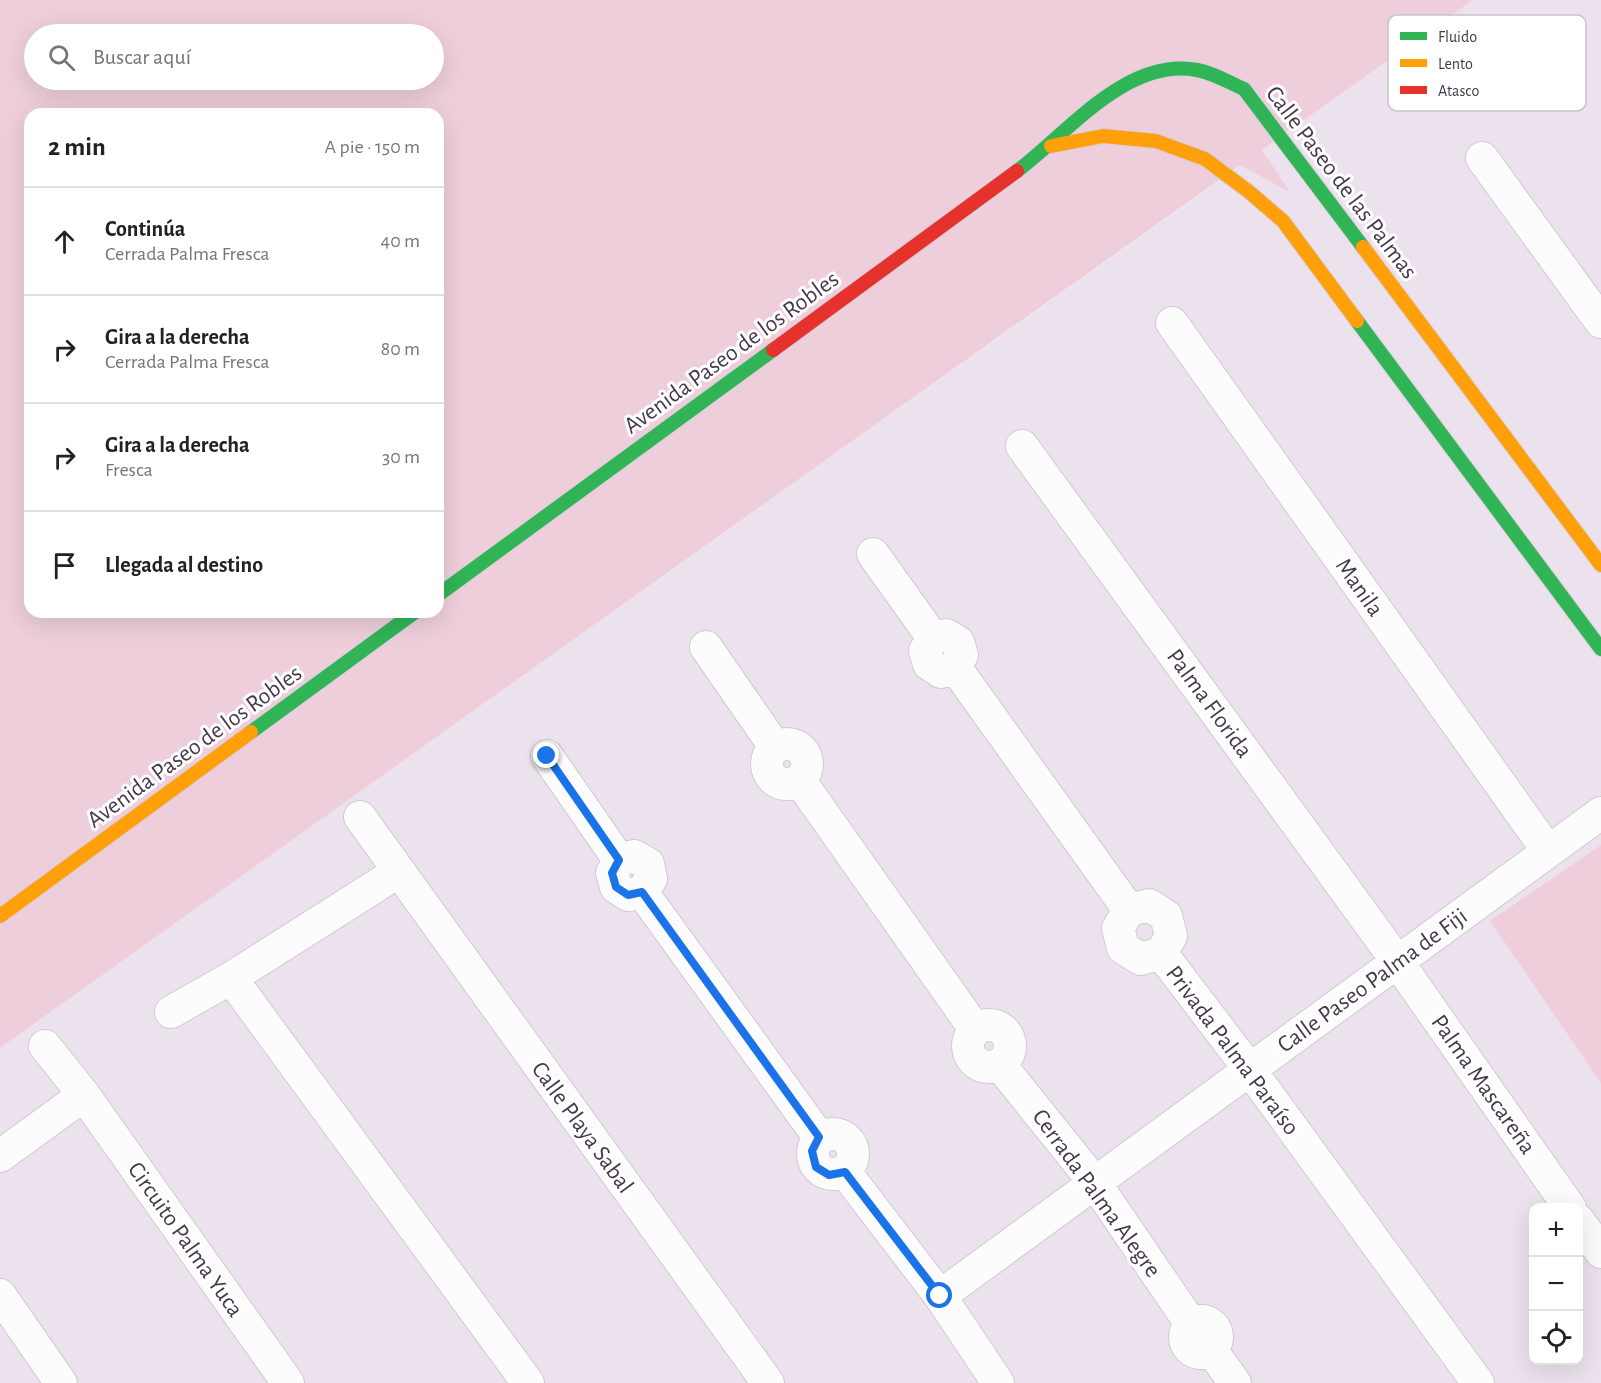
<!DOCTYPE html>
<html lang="es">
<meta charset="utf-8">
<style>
:root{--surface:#fff;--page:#f2f2f2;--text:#222;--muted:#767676;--line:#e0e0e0}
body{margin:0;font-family:"Alegreya Sans",sans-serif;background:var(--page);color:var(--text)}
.controls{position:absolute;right:18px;bottom:18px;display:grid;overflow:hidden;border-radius:12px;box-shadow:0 6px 24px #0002}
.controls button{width:54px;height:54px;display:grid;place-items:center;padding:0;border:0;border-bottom:2px solid var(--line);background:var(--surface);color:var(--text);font:30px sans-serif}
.stop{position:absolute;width:18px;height:18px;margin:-14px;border:4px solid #1a73e8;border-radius:50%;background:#fff}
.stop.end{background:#1a73e8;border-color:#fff;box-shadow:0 2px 6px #0008}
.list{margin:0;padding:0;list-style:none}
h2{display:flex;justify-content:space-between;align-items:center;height:78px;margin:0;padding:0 24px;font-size:26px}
h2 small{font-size:20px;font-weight:400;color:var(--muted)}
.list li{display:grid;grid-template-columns:39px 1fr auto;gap:18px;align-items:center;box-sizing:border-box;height:108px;padding:0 24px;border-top:2px solid var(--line)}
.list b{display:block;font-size:22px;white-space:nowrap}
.list p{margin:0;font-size:20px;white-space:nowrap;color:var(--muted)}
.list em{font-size:20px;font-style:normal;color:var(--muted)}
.icon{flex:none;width:33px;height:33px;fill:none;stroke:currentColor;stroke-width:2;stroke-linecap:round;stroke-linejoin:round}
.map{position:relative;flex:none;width:1601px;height:1383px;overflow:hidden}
.search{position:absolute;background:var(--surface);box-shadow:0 6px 24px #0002;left:24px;top:24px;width:420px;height:66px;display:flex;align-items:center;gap:15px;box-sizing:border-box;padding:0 21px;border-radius:33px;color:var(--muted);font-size:22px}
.panel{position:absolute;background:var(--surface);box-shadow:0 6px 24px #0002;left:24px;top:108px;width:420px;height:510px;border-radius:18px}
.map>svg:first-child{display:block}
</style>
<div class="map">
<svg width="1601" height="1383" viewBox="0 0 1601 1383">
<rect width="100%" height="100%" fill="#f3eef3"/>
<!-- residential -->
<path fill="#ece2ed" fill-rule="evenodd" d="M 1473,0 L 1601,0 L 1601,1383 L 0,1383 L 0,1048 ZM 1534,1208 L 1578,1208 L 1578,1360 L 1534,1360 Z"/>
<!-- green -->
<path fill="#eecedb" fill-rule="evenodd" d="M 0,0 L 1473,0 L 1262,150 L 1290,192 L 1240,165 L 0,1048 ZM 34,34 L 434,34 L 434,80 L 34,80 ZM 30,114 L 438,114 L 438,612 L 30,612 Z
M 1601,845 L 1601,1083 L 1490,921 Z"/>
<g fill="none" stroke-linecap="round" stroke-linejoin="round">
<!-- street casing -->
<g stroke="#cfcad0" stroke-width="34">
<path id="street" d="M 1482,158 L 1601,322
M 1172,323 L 1548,851
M 1022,446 L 1397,961 L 1570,1208
M 873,554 L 933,638
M 933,638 L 925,651 L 929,664 L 941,672 L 955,667
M 933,638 L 946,635 L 958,642 L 962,655 L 955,667
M 706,647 L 775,747
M 955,667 L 1129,910
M767 764a20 20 0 1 1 40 0a20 20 0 1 1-40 0Z
M 547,756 L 619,860
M 800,781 L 975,1029
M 360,817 L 768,1383
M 619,860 L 634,856 L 648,864 L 651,879 L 642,892
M 619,860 L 612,873 L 616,887 L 628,895 L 642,892
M 642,892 L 819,1137
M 1129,910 L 1118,928 L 1123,948 L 1141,959 L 1161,953
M 1129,910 L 1149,905 L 1166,916 L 1171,936 L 1161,953
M 1161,953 L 1250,1070 L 1478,1383
M 231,978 L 528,1383
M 171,1012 L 231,978 L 398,872
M968 1046a21 21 0 1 1 42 0a21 21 0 1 1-42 0Z
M 45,1046 L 84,1095 L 288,1383
M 1000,1065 L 1095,1183 L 1191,1324
M813 1154a20 20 0 1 1 40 0a20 20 0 1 1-40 0Z
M 0,1156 L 84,1095
M 845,1172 L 940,1296 L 998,1383
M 1578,1220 L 1601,1252
M 0,1295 L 61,1383
M 940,1296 L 1601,813
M1185 1337a16 16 0 1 1 32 0a16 16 0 1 1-32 0Z
M 1212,1351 L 1235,1383"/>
</g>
<!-- fast casing -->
<g stroke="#dacddb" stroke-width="16">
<path id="fast" d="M 1017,171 C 1067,134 1126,57 1197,70 C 1214,73 1228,82 1244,89 L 1363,247
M 1357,321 L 1601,649
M 438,595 L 773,350
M 251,732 L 415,612"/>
</g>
<!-- slow casing -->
<g stroke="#dacddb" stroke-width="16">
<path id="slow" d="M 1051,146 L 1103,136 L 1156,141 L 1205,159 L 1248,191 L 1283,221 L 1357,321
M 1363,247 L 1601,565
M 0,916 L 251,732"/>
</g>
<!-- jam casing -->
<g stroke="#dacddb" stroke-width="16">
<path id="jam" d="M 773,350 L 1017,171"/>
</g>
<!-- street -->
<use href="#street" stroke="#fdfcfd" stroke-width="32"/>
<!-- fast -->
<use href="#fast" stroke="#30b455" stroke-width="14"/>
<!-- slow -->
<use href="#slow" stroke="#ff9f0a" stroke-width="14"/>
<!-- jam -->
<use href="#jam" stroke="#e5322d" stroke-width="14"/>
</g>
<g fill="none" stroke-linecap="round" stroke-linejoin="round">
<!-- route -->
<path stroke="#1a73e8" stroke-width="8" d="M 547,756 L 619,860 L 612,873 L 616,887 L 628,895 L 642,892 L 819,1137 L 812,1151 L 816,1167 L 829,1175 L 845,1172 L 940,1296"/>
</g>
<g text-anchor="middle" stroke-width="6" stroke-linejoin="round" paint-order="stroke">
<!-- street labels -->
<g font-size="24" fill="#46384a" stroke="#fff">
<text transform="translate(1342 182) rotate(53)" y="8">Calle Paseo de las Palmas</text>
<text transform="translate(731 352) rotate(-36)" y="8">Avenida Paseo de los Robles</text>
<text transform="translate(1360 587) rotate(55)" y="8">Manila</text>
<text transform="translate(1210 703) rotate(54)" y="8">Palma Florida</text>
<text transform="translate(194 746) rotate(-36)" y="8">Avenida Paseo de los Robles</text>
<text transform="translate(1372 980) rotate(-36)" y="8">Calle Paseo Palma de Fiji</text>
<text transform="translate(1233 1050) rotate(53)" y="8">Privada Palma Paraíso</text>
<text transform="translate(1484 1084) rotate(55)" y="8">Palma Mascareña</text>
<text transform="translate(583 1127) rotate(54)" y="8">Calle Playa Sabal</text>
<text transform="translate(1097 1193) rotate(54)" y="8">Cerrada Palma Alegre</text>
<text transform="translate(186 1239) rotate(55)" y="8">Circuito Palma Yuca</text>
</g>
</g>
<!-- legend -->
<rect x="1388" y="15" width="198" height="96" rx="9" fill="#fff" stroke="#c8c3c9" stroke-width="1.5"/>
<rect x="1400" y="32" width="27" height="8" fill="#30b455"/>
<rect x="1400" y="59" width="27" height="8" fill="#ff9f0a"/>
<rect x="1400" y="86" width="27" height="8" fill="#e5322d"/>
<g font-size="16" fill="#46384a">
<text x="1438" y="42">Fluido</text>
<text x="1438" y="69">Lento</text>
<text x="1438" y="96">Atasco</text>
</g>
</svg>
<div class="controls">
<button>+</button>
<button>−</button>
<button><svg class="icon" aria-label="locate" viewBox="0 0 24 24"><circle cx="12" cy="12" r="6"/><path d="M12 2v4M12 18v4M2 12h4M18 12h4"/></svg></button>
</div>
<div class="stop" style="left:940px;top:1296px"></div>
<div class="stop end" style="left:547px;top:756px"></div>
<div class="search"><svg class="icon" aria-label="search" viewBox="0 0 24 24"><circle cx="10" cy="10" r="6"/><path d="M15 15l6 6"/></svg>Buscar aquí</div>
<section class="panel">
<h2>2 min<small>A pie · 150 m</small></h2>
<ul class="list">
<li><svg class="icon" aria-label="ahead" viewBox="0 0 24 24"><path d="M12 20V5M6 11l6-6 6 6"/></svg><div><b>Continúa</b><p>Cerrada Palma Fresca</p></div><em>40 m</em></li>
<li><svg class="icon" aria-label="right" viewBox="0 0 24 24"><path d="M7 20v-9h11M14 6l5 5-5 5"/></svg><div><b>Gira a la derecha</b><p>Cerrada Palma Fresca</p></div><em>80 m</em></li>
<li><svg class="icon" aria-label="right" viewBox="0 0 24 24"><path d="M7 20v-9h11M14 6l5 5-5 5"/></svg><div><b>Gira a la derecha</b><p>Fresca</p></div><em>30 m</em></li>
<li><svg class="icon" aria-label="arrive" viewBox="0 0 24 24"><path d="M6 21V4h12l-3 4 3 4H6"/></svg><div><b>Llegada al destino</b></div></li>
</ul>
</section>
</div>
